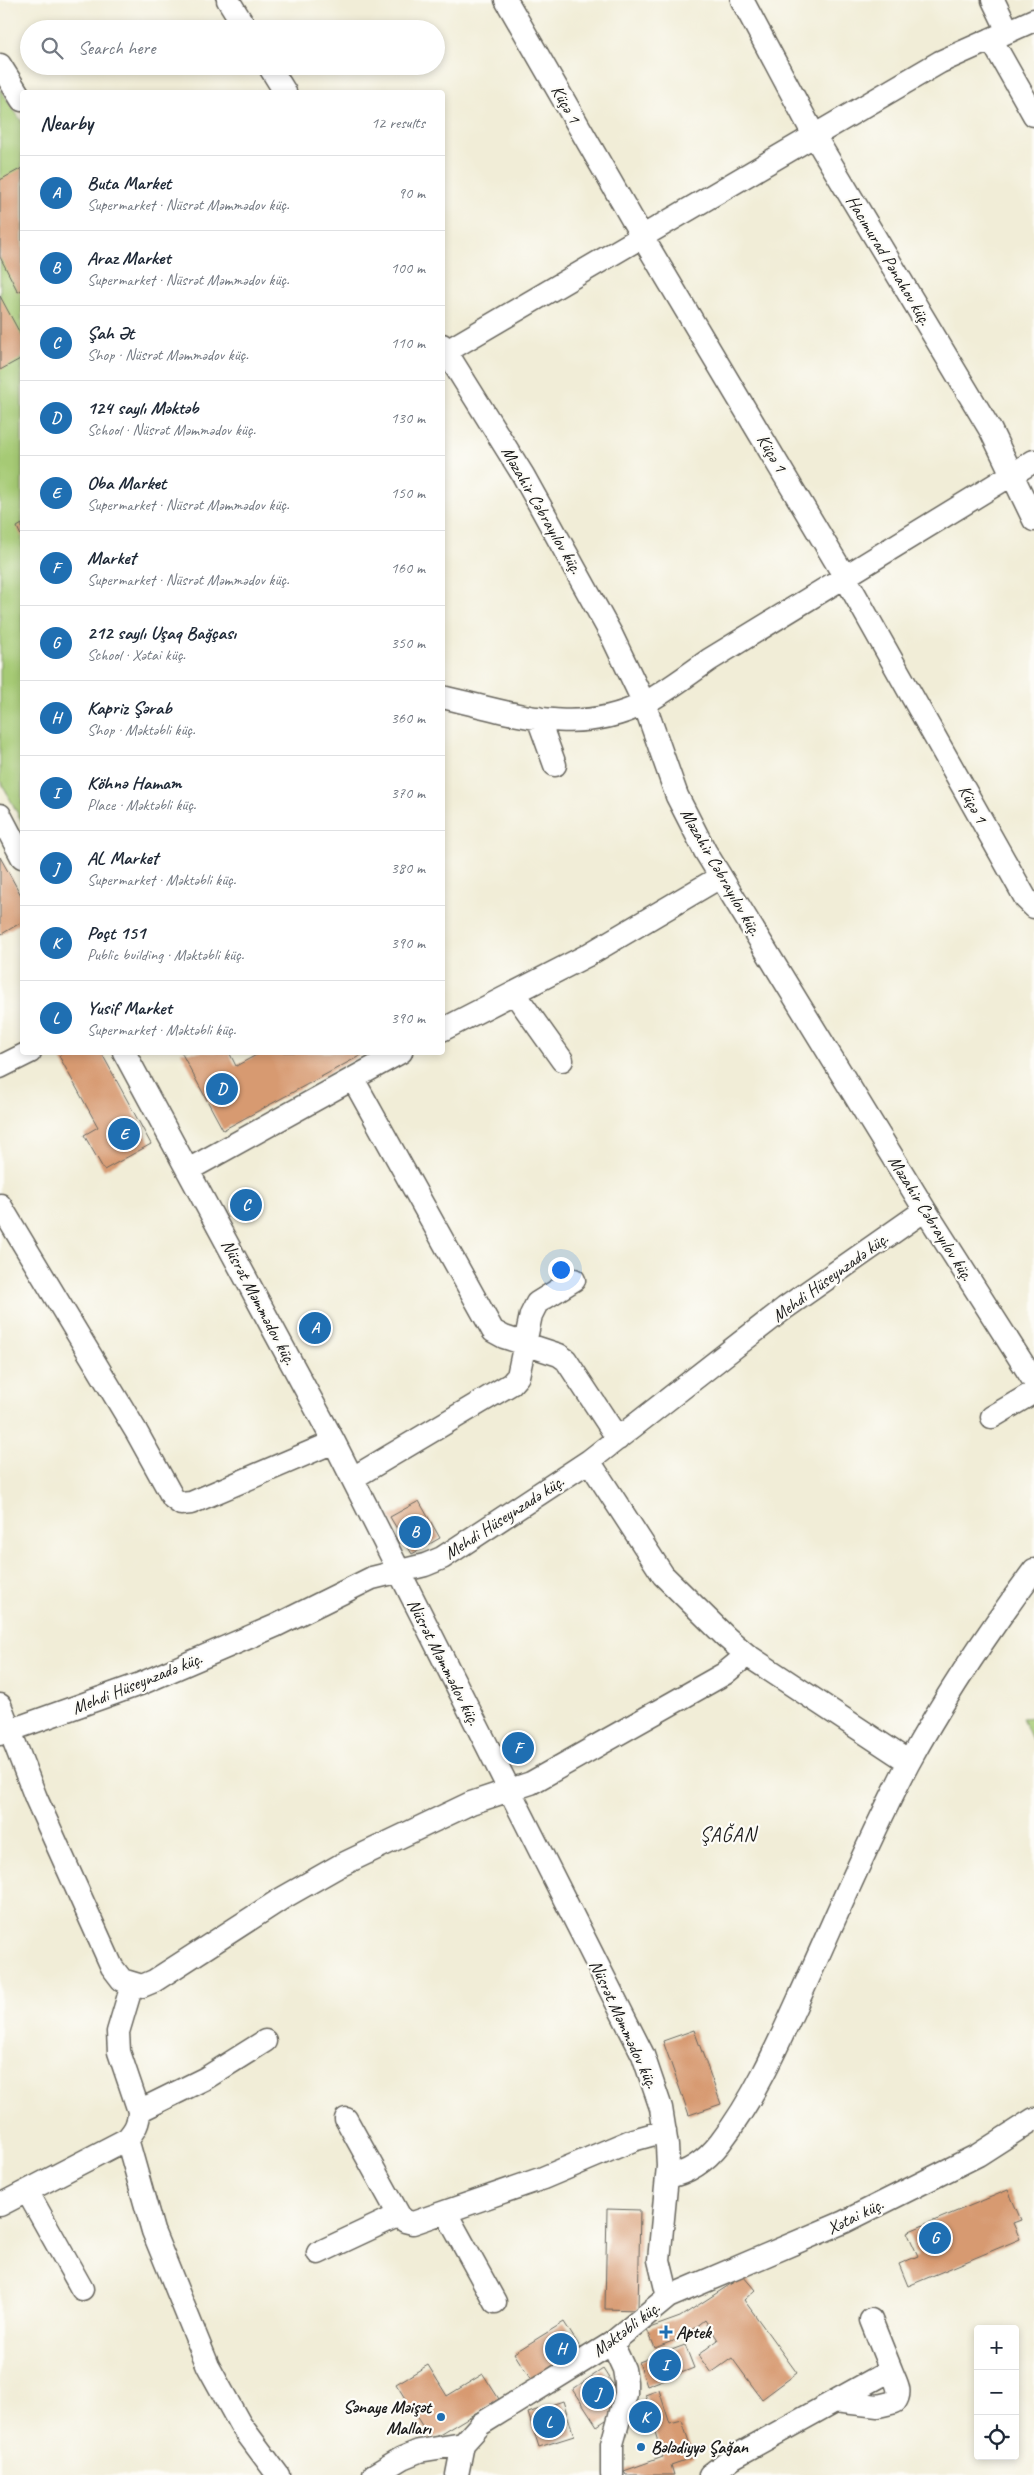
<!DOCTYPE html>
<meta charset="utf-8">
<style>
:root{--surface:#fff;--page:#f6f6f7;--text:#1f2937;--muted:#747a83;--line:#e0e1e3;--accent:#1f6fb2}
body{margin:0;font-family:Caveat,sans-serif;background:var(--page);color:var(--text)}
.controls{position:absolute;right:15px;bottom:15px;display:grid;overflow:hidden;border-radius:5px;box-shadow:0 2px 8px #0003}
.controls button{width:45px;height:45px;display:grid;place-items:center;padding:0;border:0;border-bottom:1px solid var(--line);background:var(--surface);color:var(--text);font:25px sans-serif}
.you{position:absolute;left:560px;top:1269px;width:18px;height:18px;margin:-12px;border:4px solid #fff;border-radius:50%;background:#1a73e8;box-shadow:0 0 0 8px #1a73e833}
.badge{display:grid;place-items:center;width:32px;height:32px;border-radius:50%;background:var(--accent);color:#fff;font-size:16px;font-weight:700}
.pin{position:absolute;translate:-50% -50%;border:2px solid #fff;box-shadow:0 1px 5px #0006}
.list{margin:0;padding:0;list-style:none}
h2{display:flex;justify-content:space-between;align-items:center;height:65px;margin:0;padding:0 20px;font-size:21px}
h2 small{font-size:16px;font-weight:400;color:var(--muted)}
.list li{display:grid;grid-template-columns:32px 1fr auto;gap:15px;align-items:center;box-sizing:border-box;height:75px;padding:0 20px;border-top:1px solid var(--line)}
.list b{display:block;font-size:19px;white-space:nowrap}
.list p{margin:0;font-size:16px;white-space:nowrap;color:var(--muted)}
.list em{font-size:16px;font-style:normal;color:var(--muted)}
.icon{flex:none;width:28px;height:28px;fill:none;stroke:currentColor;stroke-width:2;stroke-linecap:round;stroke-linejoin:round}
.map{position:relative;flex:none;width:1034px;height:2475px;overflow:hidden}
.search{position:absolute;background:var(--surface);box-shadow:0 2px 8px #0003;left:20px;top:20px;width:425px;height:55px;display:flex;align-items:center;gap:12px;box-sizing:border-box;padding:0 18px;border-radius:28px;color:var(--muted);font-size:19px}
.panel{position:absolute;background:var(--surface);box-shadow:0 2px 8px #0003;left:20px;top:90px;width:425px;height:965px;border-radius:5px}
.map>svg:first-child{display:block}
</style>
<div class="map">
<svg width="1034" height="2475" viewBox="0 0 1034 2475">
<rect width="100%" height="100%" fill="#fdfcf7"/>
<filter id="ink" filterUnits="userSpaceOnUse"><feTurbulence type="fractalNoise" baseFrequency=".02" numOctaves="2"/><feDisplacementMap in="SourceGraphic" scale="10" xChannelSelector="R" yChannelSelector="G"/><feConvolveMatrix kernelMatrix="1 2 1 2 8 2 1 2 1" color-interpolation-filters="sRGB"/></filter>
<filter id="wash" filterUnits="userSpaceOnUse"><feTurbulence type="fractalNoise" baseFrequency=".0096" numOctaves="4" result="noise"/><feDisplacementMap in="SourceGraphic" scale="20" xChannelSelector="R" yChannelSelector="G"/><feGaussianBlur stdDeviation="1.12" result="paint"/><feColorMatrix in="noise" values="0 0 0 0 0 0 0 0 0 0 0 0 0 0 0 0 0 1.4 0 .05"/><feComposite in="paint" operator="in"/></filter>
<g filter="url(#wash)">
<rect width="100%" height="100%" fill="#f1edd7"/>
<!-- green -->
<path fill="#a6ca74" stroke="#617348" d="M 0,89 L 22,122 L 22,822 L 0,780 Z
M 1034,1717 L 1034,1744 L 1022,1718 Z"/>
<g id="blocks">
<!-- building -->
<path fill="#d79a71" d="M 22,168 L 22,290 L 18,292 L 0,257 L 0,180 Z
M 0,296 L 22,337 L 22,358 L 0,370 Z
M 22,524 L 22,538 L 17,527 Z
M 0,857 L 22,897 L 22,922 L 0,935 Z
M 65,1052 L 101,1052 L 151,1144 L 104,1170 L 84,1135 L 98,1127 L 59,1056 Z
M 181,1052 L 229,1052 L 236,1066 L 262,1052 L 367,1052 L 223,1130 Z
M 419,1501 L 440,1538 L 412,1554 L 390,1517 Z
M 694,2030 L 721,2104 L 689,2115 L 663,2041 Z
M 1008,2190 L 1021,2220 L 1013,2223 L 1020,2239 L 908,2286 L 899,2264 L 918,2256 L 907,2232 Z
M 607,2209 L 640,2210 L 638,2310 L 605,2309 Z
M 743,2276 L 755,2290 L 744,2300 L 797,2373 L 762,2399 L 732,2358 L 711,2373 L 698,2355 L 718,2340 L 705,2320 L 685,2336 L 655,2348 L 647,2329 L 680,2317 Z
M 564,2322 L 581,2349 L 531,2380 L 514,2353 Z
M 685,2345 L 694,2368 L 647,2386 L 639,2362 Z
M 428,2365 L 447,2396 L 483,2374 L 499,2399 L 431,2440 L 396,2384 Z
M 603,2369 L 619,2394 L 612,2416 L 597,2426 L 573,2389 Z
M 659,2390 L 670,2424 L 682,2421 L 694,2457 L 671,2465 L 674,2475 L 626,2475 L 624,2471 L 663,2457 L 652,2423 L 636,2428 L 631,2411 L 649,2405 L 645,2395 Z
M 563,2401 L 574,2436 L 539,2447 L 528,2413 Z"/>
</g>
</g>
<g filter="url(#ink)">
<use href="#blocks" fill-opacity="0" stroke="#67655d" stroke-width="1"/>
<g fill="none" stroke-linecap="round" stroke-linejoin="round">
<!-- minor casing -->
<g stroke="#67655d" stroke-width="25">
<path id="minor" d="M 228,0 L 246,29
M 506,0 L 643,238 L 845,577 L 1026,899 L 1034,907
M 742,0 L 815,137 L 991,431 L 1034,520
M 993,0 L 1008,31
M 991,39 L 1034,115
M 0,65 L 22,100
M 269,66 L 285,92
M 442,345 L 523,475 L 611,634 L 644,703 L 677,796 L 705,851 L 925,1210 L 1034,1381
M 447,351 L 940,62 L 1034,20
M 442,697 C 513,713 576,738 645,703 C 667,691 688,675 709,660 L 1034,461
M 538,718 L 555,765
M 0,815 L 22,857
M 515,994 L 562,1060
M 442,1030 L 586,956 L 720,877
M 124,1052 L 334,1442 L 643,2055 L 661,2108 L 667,2146 L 668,2166 L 659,2260 L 668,2297
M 0,1067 L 30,1052
M 353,1079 L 493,1331 L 504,1337 L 559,1355 L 566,1360 L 618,1439
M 188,1170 L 401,1052
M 0,1205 L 136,1431 L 173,1498 L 181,1504 L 191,1503 L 334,1442
M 992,1417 L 1034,1392
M 589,1461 L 663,1575 L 726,1637 L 747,1655 L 909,1762
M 353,1478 L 511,1384 L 518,1376 L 531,1315 L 537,1303 L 574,1280
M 0,1705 L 36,1798 L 112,1967 L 122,1980 L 142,1986 L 154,1981 L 281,1899 L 339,1866 L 471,1803 L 531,1783 L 724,1674 L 747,1655
M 0,1734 L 140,1684 L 275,1626 L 372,1578 L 425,1565 L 442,1558 L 589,1461 L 785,1308 L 925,1210
M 139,2111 L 206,2078 L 265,2041
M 346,2119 L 399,2215 L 405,2221 L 413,2223 L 543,2178 L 633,2140 L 665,2131
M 127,2139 L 153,2231 L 208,2366 L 240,2424 L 278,2475
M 667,2177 C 689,2173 706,2161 720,2143 C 754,2099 778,2045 801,1994 C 836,1917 869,1838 908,1764 C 945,1696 988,1632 1034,1570
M 27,2191 L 82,2289
M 0,2205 L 127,2139 C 135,2130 139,2123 139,2111 L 119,2052 L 118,2032 L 132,1985
M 446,2213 L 495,2302
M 318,2253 L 399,2215
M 612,2343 L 624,2369 L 626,2382 L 626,2394 L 612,2444 L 612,2475
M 835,2401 L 878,2406 L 895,2402 C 903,2391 895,2381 891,2370
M 374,2475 L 402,2458 L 419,2451 L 463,2444
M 457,2475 L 463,2444 L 481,2424 L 612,2343 L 668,2297 L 844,2222 L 978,2155 L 1034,2119
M 710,2475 L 732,2458 L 891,2370 L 871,2320"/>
</g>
<!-- minor -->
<use href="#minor" stroke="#fff" stroke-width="22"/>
</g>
</g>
<!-- markers -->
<g fill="#1f6fb2" stroke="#fdfcf7" stroke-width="2">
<path d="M663.5 2324.5h5v5h5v5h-5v5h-5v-5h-5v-5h5z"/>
<circle cx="441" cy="2417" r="5"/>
<circle cx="641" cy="2447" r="5"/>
</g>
<g text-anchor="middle" stroke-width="4.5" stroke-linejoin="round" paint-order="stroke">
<!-- street labels -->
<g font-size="18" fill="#1c1c1c" stroke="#fdfcf7">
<text transform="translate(566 104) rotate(60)" y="6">Küçə 1</text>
<text transform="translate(889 260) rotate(59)" y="6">Hacımurad Pənahov küç.</text>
<text transform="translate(772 453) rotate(59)" y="6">Küçə 1</text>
<text transform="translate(542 510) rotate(60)" y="6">Məzahir Cəbrayılov küç.</text>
<text transform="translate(973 804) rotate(61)" y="6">Küçə 1</text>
<text transform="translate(721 872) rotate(60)" y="6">Məzahir Cəbrayılov küç.</text>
<text transform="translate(931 1218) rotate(58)" y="6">Məzahir Cəbrayılov küç.</text>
<text transform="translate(830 1277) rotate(-36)" y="6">Mehdi Hüseynzadə küç.</text>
<text transform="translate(259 1302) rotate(62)" y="6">Nüsrət Məmmədov küç.</text>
<text transform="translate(504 1517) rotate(-33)" y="6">Mehdi Hüseynzadə küç.</text>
<text transform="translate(444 1662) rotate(63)" y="6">Nüsrət Məmmədov küç.</text>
<text transform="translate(137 1683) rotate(-22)" y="6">Mehdi Hüseynzadə küç.</text>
<text transform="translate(624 2024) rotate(65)" y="6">Nüsrət Məmmədov küç.</text>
<text transform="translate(855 2216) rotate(-26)" y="6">Xətai küç.</text>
<text transform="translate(626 2329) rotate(-37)" y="6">Məktəbli küç.</text>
</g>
<!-- poi labels -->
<g font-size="18" font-weight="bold" fill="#1c1c1c" stroke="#fdfcf7" text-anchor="start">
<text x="676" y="2338">Aptek</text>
<text x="431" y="2413" text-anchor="end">Sənaye Məişət<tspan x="431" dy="21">Malları</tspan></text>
<text x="651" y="2453">Bələdiyyə Şağan</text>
</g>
<!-- quarter labels -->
<g font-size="20" letter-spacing="1" fill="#1c1c1c" stroke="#fdfcf7">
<text x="728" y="1841">ŞAĞAN</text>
</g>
</g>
</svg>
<div class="controls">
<button>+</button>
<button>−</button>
<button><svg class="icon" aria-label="locate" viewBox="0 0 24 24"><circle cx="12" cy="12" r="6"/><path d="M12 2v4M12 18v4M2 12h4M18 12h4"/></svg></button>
</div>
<div class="you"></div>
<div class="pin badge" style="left:315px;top:1328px">A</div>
<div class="pin badge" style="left:415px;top:1532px">B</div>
<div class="pin badge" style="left:246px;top:1205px">C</div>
<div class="pin badge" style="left:222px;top:1089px">D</div>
<div class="pin badge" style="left:124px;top:1134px">E</div>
<div class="pin badge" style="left:518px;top:1748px">F</div>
<div class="pin badge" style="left:935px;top:2238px">G</div>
<div class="pin badge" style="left:561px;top:2349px">H</div>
<div class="pin badge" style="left:665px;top:2365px">I</div>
<div class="pin badge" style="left:598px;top:2393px">J</div>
<div class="pin badge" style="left:645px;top:2417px">K</div>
<div class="pin badge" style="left:549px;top:2422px">L</div>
<div class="search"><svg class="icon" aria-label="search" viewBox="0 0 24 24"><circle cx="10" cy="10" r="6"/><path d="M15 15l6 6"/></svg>Search here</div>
<section class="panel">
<h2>Nearby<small>12 results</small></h2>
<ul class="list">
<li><span class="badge">A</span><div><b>Buta Market</b><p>Supermarket · Nüsrət Məmmədov küç.</p></div><em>90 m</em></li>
<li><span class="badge">B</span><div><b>Araz Market</b><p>Supermarket · Nüsrət Məmmədov küç.</p></div><em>100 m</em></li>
<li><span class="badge">C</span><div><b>Şah Ət</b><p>Shop · Nüsrət Məmmədov küç.</p></div><em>110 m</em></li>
<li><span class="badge">D</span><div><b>124 saylı Məktəb</b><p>School · Nüsrət Məmmədov küç.</p></div><em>130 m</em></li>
<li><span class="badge">E</span><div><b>Oba Market</b><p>Supermarket · Nüsrət Məmmədov küç.</p></div><em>150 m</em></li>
<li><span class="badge">F</span><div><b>Market</b><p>Supermarket · Nüsrət Məmmədov küç.</p></div><em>160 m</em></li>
<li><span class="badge">G</span><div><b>212 saylı Uşaq Bağçası</b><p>School · Xətai küç.</p></div><em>350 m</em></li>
<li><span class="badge">H</span><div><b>Kapriz Şərab</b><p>Shop · Məktəbli küç.</p></div><em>360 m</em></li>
<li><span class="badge">I</span><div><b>Köhnə Hamam</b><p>Place · Məktəbli küç.</p></div><em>370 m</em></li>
<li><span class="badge">J</span><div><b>AL Market</b><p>Supermarket · Məktəbli küç.</p></div><em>380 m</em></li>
<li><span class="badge">K</span><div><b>Poçt 151</b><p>Public building · Məktəbli küç.</p></div><em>390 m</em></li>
<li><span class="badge">L</span><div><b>Yusif Market</b><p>Supermarket · Məktəbli küç.</p></div><em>390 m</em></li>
</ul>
</section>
</div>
